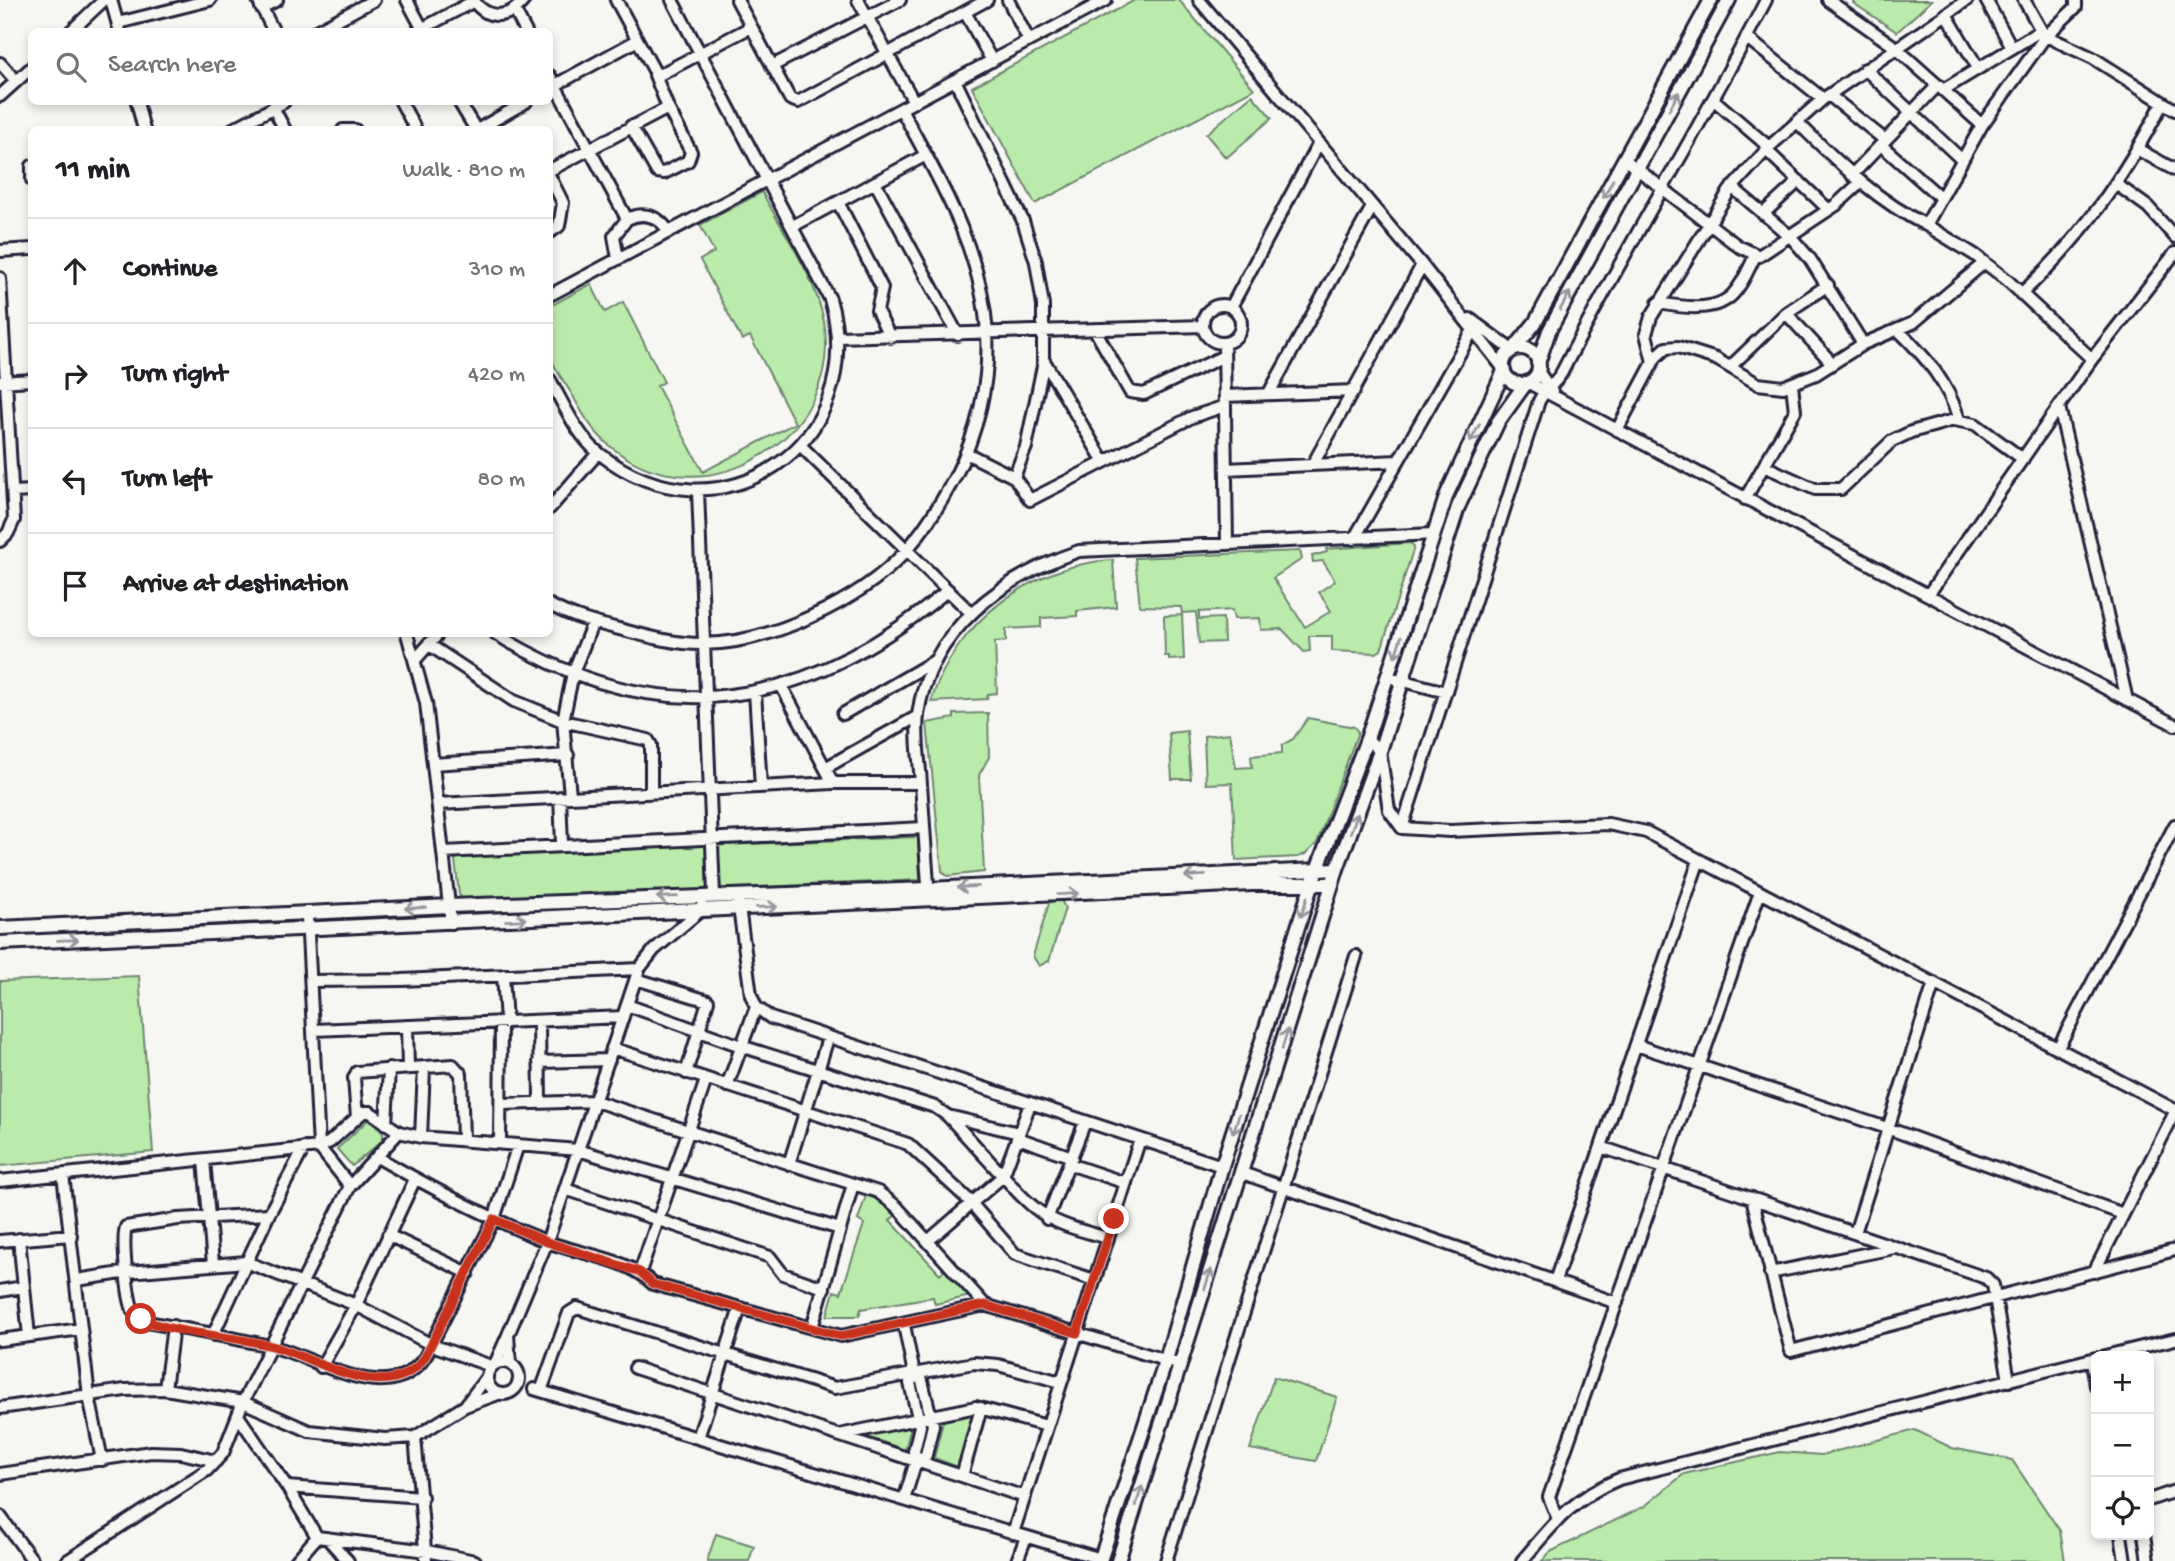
<!DOCTYPE html>
<meta charset="utf-8">
<style>
:root{--surface:#fff;--page:#f6f6f6;--text:#202124;--muted:#757577;--line:#e0e0e0}
body{margin:0;font-family:"Gochi Hand",sans-serif;background:var(--page);color:var(--text)}
.controls{position:absolute;right:21px;bottom:21px;display:grid;overflow:hidden;border-radius:10px;box-shadow:0 4px 10px #0003}
.controls button{width:63px;height:63px;display:grid;place-items:center;padding:0;border:0;border-bottom:2px solid var(--line);background:var(--surface);color:var(--text);font:35px sans-serif}
.stop{position:absolute;width:21px;height:21px;margin:-16px;border:5px solid #c8321e;border-radius:50%;background:#fff}
.stop.end{background:#c8321e;border-color:#fff;box-shadow:0 2px 7px #0008}
.list{margin:0;padding:0;list-style:none}
h2{display:flex;justify-content:space-between;align-items:center;height:91px;margin:0;padding:0 28px;font-size:30px}
h2 small{font-size:23px;font-weight:400;color:var(--muted)}
.list li{display:grid;grid-template-columns:46px 1fr auto;gap:21px;align-items:center;box-sizing:border-box;height:105px;padding:0 28px;border-top:2px solid var(--line)}
.list b{display:block;font-size:26px;white-space:nowrap}
.list em{font-size:23px;font-style:normal;color:var(--muted)}
.icon{flex:none;width:38px;height:38px;fill:none;stroke:currentColor;stroke-width:2;stroke-linecap:round;stroke-linejoin:round}
.map{position:relative;flex:none;width:2175px;height:1561px;overflow:hidden}
.search{position:absolute;background:var(--surface);box-shadow:0 4px 10px #0003;left:28px;top:28px;width:525px;height:77px;display:flex;align-items:center;gap:18px;box-sizing:border-box;padding:0 24px;border-radius:10px;color:var(--muted);font-size:26px}
.panel{position:absolute;background:var(--surface);box-shadow:0 4px 10px #0003;left:28px;top:126px;width:525px;height:511px;border-radius:10px}
.map>svg:first-child{display:block}
</style>
<div class="map">
<svg width="2175" height="1561" viewBox="0 0 2175 1561">
<rect width="100%" height="100%" fill="#f6f6f2"/>
<filter id="ink" filterUnits="userSpaceOnUse"><feTurbulence type="fractalNoise" baseFrequency=".0143" numOctaves="2"/><feDisplacementMap in="SourceGraphic" scale="14" xChannelSelector="R" yChannelSelector="G"/><feConvolveMatrix kernelMatrix="1 2 1 2 8 2 1 2 1" color-interpolation-filters="sRGB"/></filter>
<g filter="url(#ink)">
<!-- green -->
<path fill="#baebaa" stroke="#6e8672" stroke-width="2" d="M 1135,0 L 1179,0 L 1254,89 L 1035,204 L 972,87 Z
M 1855,0 L 1932,0 L 1897,32 L 1853,3 Z
M 1252,95 L 1272,118 L 1226,158 L 1206,134 Z
M 762,192 C 783,232 816,277 824,322 C 844,435 708,521 615,450 C 596,436 584,417 573,396 C 566,384 553,368 550,354 C 546,341 549,321 550,306 L 591,284 L 605,312 L 623,302 L 664,382 L 657,386 L 703,472 L 795,423 L 750,336 L 742,340 L 700,260 L 714,252 L 700,225 Z
M 1411,543 L 1414,547 L 1381,650 L 1376,653 L 1332,651 L 1332,636 L 1309,636 L 1310,651 L 1304,652 L 1282,629 L 1261,630 L 1260,618 L 1234,619 L 1232,610 L 1199,612 L 1199,619 L 1223,618 L 1224,642 L 1199,643 L 1196,612 L 1182,613 L 1181,607 L 1140,606 L 1135,558 L 1300,551 L 1302,559 L 1273,578 L 1305,627 L 1331,611 L 1319,592 L 1335,581 L 1323,561 L 1313,562 L 1312,556 L 1327,552 L 1326,549 Z
M 1113,560 L 1116,607 L 1077,611 L 1077,616 L 1041,618 L 1041,627 L 1006,629 L 1006,641 L 995,642 L 997,693 L 988,694 L 987,699 L 931,702 C 954,623 1032,564 1113,560 Z
M 1182,615 L 1184,659 L 1169,660 L 1169,656 L 1165,656 L 1164,616 Z
M 988,713 L 989,757 L 979,775 L 984,872 L 947,876 L 942,871 L 927,723 L 954,718 L 954,714 Z
M 1308,718 L 1354,727 L 1358,732 L 1317,843 L 1306,854 L 1298,857 L 1236,860 L 1232,783 L 1206,784 L 1204,736 L 1230,733 L 1236,768 L 1252,767 L 1251,756 L 1282,753 L 1282,745 L 1293,739 Z
M 1187,731 L 1191,779 L 1172,779 L 1169,733 Z
M 918,837 L 920,880 L 463,900 L 459,894 L 455,860 L 460,856 Z
M 1060,898 L 1065,908 L 1049,961 L 1039,966 L 1033,956 L 1049,903 Z
M 139,976 L 153,1152 L 0,1166 L 0,981 Z
M 368,1120 L 372,1121 L 383,1133 L 383,1140 L 352,1166 L 337,1149 Z
M 867,1192 L 880,1197 L 896,1215 L 890,1220 L 940,1274 L 945,1269 L 971,1296 L 935,1304 L 933,1297 L 861,1309 L 859,1316 L 827,1316 L 834,1291 L 841,1293 L 864,1224 L 858,1220 Z
M 1274,1377 L 1337,1397 L 1316,1461 L 1250,1449 Z
M 978,1414 L 961,1468 L 934,1458 L 943,1421 Z
M 911,1426 L 905,1450 L 865,1436 Z
M 1915,1430 L 1952,1448 L 2012,1460 L 2060,1531 L 2065,1561 L 1542,1561 L 1550,1552 L 1645,1506 L 1684,1474 L 1780,1452 L 1822,1455 Z
M 716,1534 L 754,1546 L 749,1561 L 707,1561 Z"/>
<g fill="none" stroke-linecap="round" stroke-linejoin="round">
<!-- minor casing -->
<g stroke="#22223b" stroke-width="16">
<path id="minor" d="M 111,0 L 120,32
M 258,0 L 274,32
M 407,0 L 422,28
M 473,0 C 488,21 509,19 524,0
M 616,0 L 657,76 L 751,27
M 737,0 L 790,99 L 798,102 L 987,0
M 858,0 L 914,102
M 1008,0 L 1029,41
M 1199,0 L 1422,265 L 1503,368
M 1828,0 L 1895,47 L 1982,125
M 1986,0 L 2012,48
M 2024,0 L 2045,37 L 2076,7 L 2076,0
M 261,8 L 277,0
M 515,11 L 526,32
M 965,12 L 992,61
M 1946,14 L 1978,68
M 118,23 L 210,0
M 70,32 L 104,0
M 314,32 L 374,0
M 416,32 L 474,1
M 2046,36 L 2093,58 L 2175,110
M 1747,38 L 1823,99
M 0,63 L 16,81
M 772,66 L 900,0
M 1865,69 L 1962,160
M 550,76 L 627,219
M 955,80 L 1023,221 L 1036,262 L 1043,305 L 1043,366 L 1026,447 L 1014,477
M 550,88 L 636,41
M 1943,90 L 2040,31
M 1829,95 L 1885,140
M 0,96 L 32,67
M 1714,100 L 1769,147
M 137,102 L 144,130
M 401,102 L 416,130
M 459,102 L 476,130
M 273,107 L 285,130
M 1798,123 C 1838,162 1875,200 1926,225 L 1982,125 L 2045,37
M 631,126 L 657,172 L 664,173 L 688,161 L 691,152 L 668,108
M 231,130 L 284,102
M 343,130 L 355,130
M 477,130 L 526,102
M 1881,145 L 1941,198
M 2137,149 L 2175,170
M 1766,150 L 1829,210
M 1624,159 L 1738,246 L 1759,256 L 1836,205 L 1860,183
M 32,166 L 32,180
M 550,170 L 668,108 L 655,75
M 1852,175 L 1938,85
M 550,177 L 563,203 L 559,226 L 550,232
M 875,182 L 958,335
M 2116,184 L 2148,207 L 2175,237
M 1732,187 L 1791,237 L 1810,259 L 1863,344
M 838,202 L 882,288 L 877,311 L 890,337
M 1763,214 L 1799,181
M 1926,225 L 1975,255 L 2007,280 L 2092,359
M 793,226 L 926,155
M 0,251 L 32,249
M 618,259 L 614,236 L 627,219 C 644,211 659,216 669,232
M 0,278 L 14,520 L 8,533 L 0,541
M 2021,294 C 2083,236 2123,179 2162,104
M 550,295 L 1106,0
M 1658,303 C 1680,307 1716,313 1733,294 C 1743,284 1749,268 1755,256
M1203 324a19 19 0 1 1 38 0a19 19 0 1 1-38 0Z
M 1231,307 L 1318,144
M 1786,313 L 1832,363
M 1470,319 L 1512,350
M 1095,330 L 1130,392 L 1144,394 L 1224,356
M 1898,330 C 1926,357 1947,382 1959,419
M 838,337 L 1203,326
M 1224,343 L 1227,544
M 1043,359 L 1104,462
M 1653,362 L 1646,334 L 1651,317 L 1730,190 L 1769,147 L 1823,99 L 1967,0
M 1730,367 L 1786,313 L 1828,285
M 1538,371 L 1552,391
M 550,380 C 564,405 577,436 600,454 C 719,547 872,444 830,299 L 672,0
M 0,382 L 32,380
M 1527,382 L 1928,595 L 2092,359 L 2175,253
M 1269,393 L 1372,207
M 1225,396 L 1354,391
M 2059,407 L 2127,700
M 1617,430 L 1656,357 L 1666,348 L 1678,347 L 1716,359 L 1758,384 L 1783,387 L 1816,374 L 1863,344 L 1913,323 L 1984,263
M 800,445 L 971,613
M 966,453 L 1014,477 L 1030,500 L 1192,417 L 1225,406
M 1313,464 L 1422,265
M 1764,466 L 1815,489 L 1841,489 L 1892,441 L 1911,432 L 1954,420 L 1975,424 L 2023,459
M 1226,469 L 1398,461
M 698,491 L 714,895
M 13,492 L 32,491
M 1745,499 L 1795,411 L 1792,385
M 550,508 L 598,453
M 1354,539 L 1473,330
M 1928,595 L 2175,725
M 550,605 C 571,617 595,623 619,629 C 646,636 674,644 702,644 C 769,644 860,601 905,552 C 925,529 941,503 955,477 C 977,434 990,382 987,334 C 982,250 940,181 901,109
M 407,634 L 426,703 L 451,923
M 496,634 C 659,735 804,711 948,590
M 428,644 L 514,701 L 563,721 L 648,740 L 651,745 L 651,792
M 416,659 L 438,634
M 1388,677 L 1446,692
M 782,687 L 833,783
M 755,692 L 761,787
M 843,714 L 936,660
M 1367,739 L 1380,751 L 1389,810 L 1402,828 L 1450,831 L 1608,824 L 1646,832 L 2175,1110
M 433,764 L 568,755
M 825,768 L 918,716
M 570,795 L 563,721 L 573,673 L 593,622
M 560,797 L 562,844
M 438,804 L 833,783 L 921,783
M 1402,828 L 1539,401 C 1545,389 1556,383 1562,372 C 1626,246 1702,126 1766,0
M 444,852 L 924,828
M 929,897 C 926,860 924,822 921,785 C 920,762 915,738 918,715 C 929,630 1004,576 1079,551 L 1434,534
M 738,900 L 751,995 L 756,1007 L 771,1018 L 1222,1166
M 503,975 L 506,1022
M 636,979 L 708,1001 L 686,1073
M 311,981 L 402,980 L 639,969
M 627,1005 L 741,1046 L 935,1107 L 948,1116 L 1003,1176
M 539,1021 L 540,1102
M 407,1026 L 408,1068
M 314,1030 L 623,1017
M 1636,1045 L 1887,1128 L 2123,1214
M 612,1048 L 908,1144 L 972,1203
M 2058,1048 L 2175,825
M 539,1062 L 609,1060
M 727,1086 L 756,1007
M 503,1104 L 595,1101 L 878,1192 L 897,1207 L 985,1305
M 948,1116 L 1019,1133
M 357,1118 L 354,1078 L 357,1072 L 453,1065 L 461,1074 L 463,1139
M 386,1124 L 389,1069
M 421,1137 L 424,1068
M 1018,1138 L 1072,1157
M 500,1143 L 501,1022
M 1601,1147 L 1986,1278 L 1993,1285 L 2009,1381
M 377,1157 C 431,1188 487,1217 545,1241 C 580,1255 626,1257 653,1284 L 841,1336 L 985,1305 L 1181,1365
M 204,1160 L 213,1264
M 789,1164 L 828,1038
M 1069,1164 L 1126,1183
M 1242,1173 L 1617,1303
M 63,1175 L 89,1396 L 102,1460
M 1003,1175 C 1038,1219 1056,1224 1108,1238
M 0,1181 L 319,1147 L 307,915
M 350,1186 L 319,1147 L 330,1142 L 363,1112 L 370,1112 L 399,1132 L 421,1137 L 578,1150 L 840,1229
M 565,1189 L 770,1257 L 783,1274 L 824,1288
M 1752,1198 L 1791,1351 L 2175,1250
M 972,1204 L 1015,1254 L 1094,1280
M 269,1214 L 178,1219 L 126,1227 C 122,1240 127,1299 134,1312 C 136,1318 141,1319 147,1322 C 188,1329 229,1337 270,1346 C 313,1355 388,1411 425,1357 L 494,1219 L 518,1145
M 1047,1219 L 1085,1122
M 1855,1233 L 1934,983
M 388,1235 L 468,1273
M 19,1239 L 29,1336
M 0,1241 L 71,1235
M 928,1241 L 1003,1176 L 1030,1104
M 640,1272 L 706,1080
M 2094,1272 L 2175,1112
M 1770,1273 L 1894,1248
M 77,1280 L 128,1272 L 246,1262 L 356,1305 L 432,1345 L 491,1366
M 1555,1281 L 1699,860
M 0,1291 L 23,1287
M 904,1325 L 914,1374 L 922,1381 L 933,1425 L 926,1455 L 916,1461
M 812,1328 L 853,1184
M 213,1335 L 269,1214 L 304,1148
M 508,1335 L 547,1242 L 639,969 L 654,950 L 701,910 L 702,906
M 0,1340 L 81,1329
M 2105,1356 L 2175,1339
M 2092,1360 L 2096,1386
M487 1378a16 16 0 1 1 32 0a16 16 0 1 1-32 0Z
M 495,1364 L 508,1335 L 510,1363
M 321,1367 L 356,1305 L 415,1179
M 635,1368 L 1025,1497
M 165,1389 L 173,1326
M 534,1389 L 1101,1559
M 541,1391 L 569,1313 L 577,1308 L 835,1388 L 974,1363 L 998,1365 L 1061,1382
M 465,1406 L 486,1378
M 0,1408 L 125,1390 L 165,1389 L 243,1402 L 309,1431 L 385,1439 L 415,1437 L 465,1406 L 498,1394
M 239,1417 L 287,1487 L 317,1537 L 296,1561
M 839,1435 L 976,1407 L 1047,1426
M 415,1437 L 426,1561
M 698,1438 L 740,1308
M 0,1474 L 151,1452 L 181,1453 L 216,1461
M 962,1476 L 981,1408
M 287,1487 L 422,1497
M 904,1500 L 916,1461 L 914,1451 L 920,1426 L 910,1383 L 914,1374
M 2149,1500 L 2175,1491
M 0,1516 L 33,1561
M 1558,1519 L 1549,1497 L 1760,892
M 1013,1533 L 1140,1139
M 2121,1535 L 2125,1561
M 2144,1535 L 2148,1561
M 317,1537 L 427,1551 L 475,1561
M 327,1538 L 348,1561
M 67,1561 L 207,1470 L 223,1453 L 243,1402 L 350,1186 L 399,1132
M 1017,1561 L 1026,1537
M 1166,1561 L 1356,956
M 1522,1561 C 1553,1524 1573,1498 1619,1479 L 2096,1358"/>
</g>
<!-- major casing -->
<g stroke="#22223b" stroke-width="18">
<path id="major" d="M1503 366a18 18 0 1 1 36 0a18 18 0 1 1-36 0Z
M 1514,349 L 1535,323 L 1711,0
M 1538,363 L 1549,331 L 1729,0
M 0,928 L 450,906 L 928,889 L 1337,869
M 0,943 L 1252,884 L 1332,884
M 1100,1561 L 1166,1360 L 1222,1166 L 1312,883 L 1367,739 L 1447,494 L 1504,371
M 1118,1561 L 1337,869 L 1380,751 L 1458,507 L 1498,422 L 1526,383"/>
</g>
<!-- minor -->
<use href="#minor" stroke="#f6f6f2" stroke-width="10"/>
<!-- major -->
<use href="#major" stroke="#f6f6f2" stroke-width="12"/>
</g>
<!-- one-way arrows -->
<defs><path id="oneway-shaft" d="M-6 0H5M1.5-3L5.5 0L1.5 3" fill="none" stroke-width="1.6" stroke-linecap="round" stroke-linejoin="round" transform="scale(1.75)"/></defs>
<g stroke="#9797a0">
<use href="#oneway-shaft" transform="translate(1674 101) rotate(-61)"/>
<use href="#oneway-shaft" transform="translate(1608 189) rotate(118)"/>
<use href="#oneway-shaft" transform="translate(1565 301) rotate(-61)"/>
<use href="#oneway-shaft" transform="translate(1475 433) rotate(117)"/>
<use href="#oneway-shaft" transform="translate(1398 647) rotate(108)"/>
<use href="#oneway-shaft" transform="translate(1354 823) rotate(-70)"/>
<use href="#oneway-shaft" transform="translate(1195 876) rotate(177)"/>
<use href="#oneway-shaft" transform="translate(968 887) rotate(177)"/>
<use href="#oneway-shaft" transform="translate(1068 894) rotate(-3)"/>
<use href="#oneway-shaft" transform="translate(667 897) rotate(178)"/>
<use href="#oneway-shaft" transform="translate(767 907) rotate(-2)"/>
<use href="#oneway-shaft" transform="translate(1304 907) rotate(108)"/>
<use href="#oneway-shaft" transform="translate(415 908) rotate(176)"/>
<use href="#oneway-shaft" transform="translate(516 920) rotate(-3)"/>
<use href="#oneway-shaft" transform="translate(68 940) rotate(-2)"/>
<use href="#oneway-shaft" transform="translate(1285 1039) rotate(-73)"/>
<use href="#oneway-shaft" transform="translate(1236 1124) rotate(108)"/>
<use href="#oneway-shaft" transform="translate(1208 1279) rotate(-72)"/>
<use href="#oneway-shaft" transform="translate(1139 1496) rotate(-72)"/>
</g>
</g>
<g fill="none" stroke-linecap="round" stroke-linejoin="round" filter="url(#ink)">
<!-- route -->
<path stroke="#c8321e" stroke-width="9" d="M 141,1319 C 179,1335 231,1335 272,1346 C 315,1357 389,1409 425,1357 L 494,1219 L 547,1242 L 640,1272 L 653,1284 L 841,1336 L 985,1305 L 1077,1333 L 1114,1219"/>
</g>
</svg>
<div class="controls">
<button>+</button>
<button>−</button>
<button><svg class="icon" aria-label="locate" viewBox="0 0 24 24"><circle cx="12" cy="12" r="6"/><path d="M12 2v4M12 18v4M2 12h4M18 12h4"/></svg></button>
</div>
<div class="stop" style="left:141px;top:1319px"></div>
<div class="stop end" style="left:1114px;top:1219px"></div>
<div class="search"><svg class="icon" aria-label="search" viewBox="0 0 24 24"><circle cx="10" cy="10" r="6"/><path d="M15 15l6 6"/></svg>Search here</div>
<section class="panel">
<h2>11 min<small>Walk · 810 m</small></h2>
<ul class="list">
<li><svg class="icon" aria-label="ahead" viewBox="0 0 24 24"><path d="M12 20V5M6 11l6-6 6 6"/></svg><div><b>Continue</b></div><em>310 m</em></li>
<li><svg class="icon" aria-label="right" viewBox="0 0 24 24"><path d="M7 20v-9h11M14 6l5 5-5 5"/></svg><div><b>Turn right</b></div><em>420 m</em></li>
<li><svg class="icon" aria-label="left" viewBox="0 0 24 24"><path d="M17 20v-9H6M10 6l-5 5 5 5"/></svg><div><b>Turn left</b></div><em>80 m</em></li>
<li><svg class="icon" aria-label="arrive" viewBox="0 0 24 24"><path d="M6 21V4h12l-3 4 3 4H6"/></svg><div><b>Arrive at destination</b></div></li>
</ul>
</section>
</div>
